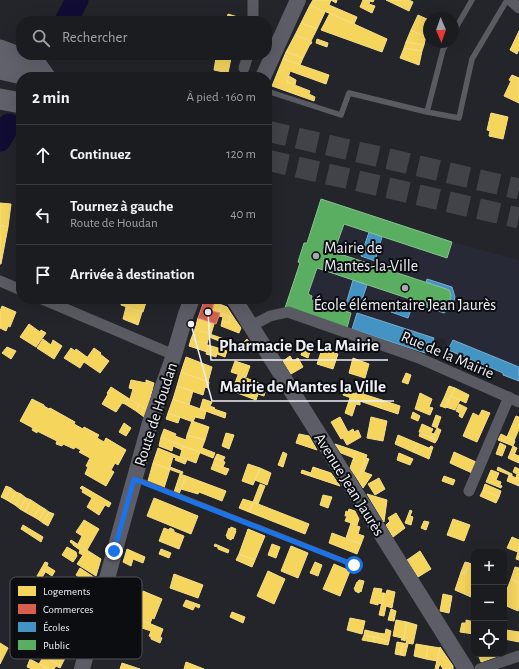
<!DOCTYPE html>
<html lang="fr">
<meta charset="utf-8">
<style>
:root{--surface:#1b1c20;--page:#28292d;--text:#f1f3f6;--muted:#a0a1a5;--line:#393a3e}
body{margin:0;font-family:"Alegreya Sans",sans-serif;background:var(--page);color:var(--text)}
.controls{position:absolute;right:12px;bottom:12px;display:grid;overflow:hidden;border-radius:8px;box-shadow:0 4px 16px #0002}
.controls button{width:36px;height:36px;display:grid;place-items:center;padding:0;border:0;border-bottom:1px solid var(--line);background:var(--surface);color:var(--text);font:20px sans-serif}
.compass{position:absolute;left:423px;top:12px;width:36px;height:36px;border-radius:50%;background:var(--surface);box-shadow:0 4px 16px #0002;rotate:178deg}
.stop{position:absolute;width:12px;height:12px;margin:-9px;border:3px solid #1a73e8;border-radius:50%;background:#fff}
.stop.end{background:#1a73e8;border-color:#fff;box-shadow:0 1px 4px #0008}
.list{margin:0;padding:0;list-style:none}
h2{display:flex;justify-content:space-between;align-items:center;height:52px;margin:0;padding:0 16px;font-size:17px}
h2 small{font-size:13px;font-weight:400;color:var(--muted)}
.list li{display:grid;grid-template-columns:26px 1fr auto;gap:12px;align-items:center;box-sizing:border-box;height:60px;padding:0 16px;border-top:1px solid var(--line)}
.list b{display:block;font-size:15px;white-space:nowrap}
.list p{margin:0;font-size:13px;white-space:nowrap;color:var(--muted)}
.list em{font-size:13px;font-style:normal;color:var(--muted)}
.icon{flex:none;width:22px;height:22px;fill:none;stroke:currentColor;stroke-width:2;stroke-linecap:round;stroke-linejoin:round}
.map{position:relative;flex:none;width:519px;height:669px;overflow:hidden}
.search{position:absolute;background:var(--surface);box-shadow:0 4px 16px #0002;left:16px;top:16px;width:256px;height:44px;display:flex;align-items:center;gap:10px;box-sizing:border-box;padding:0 14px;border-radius:16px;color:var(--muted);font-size:15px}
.panel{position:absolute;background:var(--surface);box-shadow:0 4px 16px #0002;left:16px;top:72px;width:256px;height:232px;border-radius:16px}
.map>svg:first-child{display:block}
</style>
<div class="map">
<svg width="519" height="669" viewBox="0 0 519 669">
<rect width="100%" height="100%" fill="#24252a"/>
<!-- built -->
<path fill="#282937" d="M 348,208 L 452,242 L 519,260 L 519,365 L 508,363 L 503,373 L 448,350 L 445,339 L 434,338 L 430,351 L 425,353 L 285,308 L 300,263 L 334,252 Z"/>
<!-- homes -->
<path fill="#f6d55c" stroke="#f4dd8a" d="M 313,0 L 337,0 L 336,3 L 331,0 L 329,5 L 357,17 L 354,24 L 310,5 Z
M 363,0 L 374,0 L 373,2 L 370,1 L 369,4 L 375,6 L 372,13 L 360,7 Z
M 386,0 L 409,0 L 413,2 L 409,11 Z
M 310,5 L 325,12 L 317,29 L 301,23 Z
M 330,13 L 387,39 L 382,52 L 321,30 Z
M 228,14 L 238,17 L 237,21 L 233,21 L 227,19 Z
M 418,15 L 429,20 L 429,35 L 427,38 L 411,30 Z
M 301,23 L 317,29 L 311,41 L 295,35 Z
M 411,30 L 426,37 L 425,40 L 424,45 L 406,42 Z
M 519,31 L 519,49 L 517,54 L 510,50 Z
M 295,35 L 312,42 L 311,44 L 310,44 L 303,58 L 286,52 Z
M 317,39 L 328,43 L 327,47 L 316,43 Z
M 406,42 L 424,45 L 422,51 L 404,48 Z
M 404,48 L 422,51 L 419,65 L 400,58 Z
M 286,52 L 303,58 L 300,65 L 283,59 Z
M 213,55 L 234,55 L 233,58 L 231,58 L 228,73 L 214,70 L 216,58 L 213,57 Z
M 283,59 L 329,75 L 326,84 L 290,71 L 287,82 L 310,91 L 309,94 L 315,97 L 314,101 L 272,86 Z
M 512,75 L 519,78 L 519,103 L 504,96 L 511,81 L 509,80 Z
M 289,76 L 296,80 L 295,85 L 287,82 Z
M 491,113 L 508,117 L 503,139 L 489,136 L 490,131 L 487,130 Z
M 0,203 L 11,204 L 8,227 L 0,225 Z
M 0,225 L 8,227 L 1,264 L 0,264 Z
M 124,299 L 147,299 L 143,312 L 121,305 L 122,301 L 124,302 Z
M 214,303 L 222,305 L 219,313 L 212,311 Z
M 222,305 L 227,307 L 234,318 L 219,313 Z
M 2,306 L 16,312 L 10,327 L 8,326 L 6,331 L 0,328 L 0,311 Z
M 126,307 L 142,312 L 138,325 L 123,319 Z
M 220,313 L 230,317 L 229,323 L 222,321 L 223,317 L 219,316 Z
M 230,317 L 234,318 L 241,328 L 239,333 L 221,326 L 222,321 L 229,323 Z
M 198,318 L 214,324 L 211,334 L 195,329 Z
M 29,324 L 40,332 L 41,330 L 46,333 L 36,347 L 20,337 Z
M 195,329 L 230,341 L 229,345 L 209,337 L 207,344 L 191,339 Z
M 43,339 L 51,345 L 53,340 L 62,346 L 54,359 L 37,348 Z
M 191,339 L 208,345 L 207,352 L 189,346 Z
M 247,339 L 254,349 L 240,344 L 241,342 L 243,343 Z
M 208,345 L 218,348 L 216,357 L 206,354 Z
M 304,346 L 311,348 L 308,358 L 301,355 Z
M 7,347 L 16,351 L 11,359 L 2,353 Z
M 71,348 L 75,351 L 76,349 L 87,357 L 80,368 L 64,358 Z
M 94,348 L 101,353 L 100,354 L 109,361 L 100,373 L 84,362 Z
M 218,348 L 227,351 L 225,357 L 217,354 Z
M 322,349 L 338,354 L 333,369 L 317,364 Z
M 290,356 L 293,361 L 298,358 L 303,367 L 291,374 L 283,361 Z
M 186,357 L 212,367 L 208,382 L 181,372 Z
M 353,358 L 369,364 L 365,378 L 349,373 Z
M 235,361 L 250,366 L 246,377 L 231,372 Z
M 181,372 L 209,382 L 208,388 L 205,387 L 203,395 L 177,386 Z
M 406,373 L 411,375 L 408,384 L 402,382 Z
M 238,375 L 262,384 L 260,390 L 265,392 L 264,396 L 258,394 L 256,400 L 232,391 Z
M 131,380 L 146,383 L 146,380 L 154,383 L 147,410 L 130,399 L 133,389 L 129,388 Z
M 177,386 L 193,391 L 189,405 L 173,399 Z
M 449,386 L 455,388 L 449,400 L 444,398 Z
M 111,387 L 128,398 L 125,404 L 122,403 L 116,412 L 102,404 L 108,394 L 107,393 Z
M 358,387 L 364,389 L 363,394 L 382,400 L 380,408 L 354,399 Z
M 455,388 L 469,395 L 466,403 L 451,396 Z
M 344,391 L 356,394 L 354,399 L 343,395 Z
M 420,393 L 432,399 L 429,407 L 433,408 L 430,415 L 415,409 Z
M 451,396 L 460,400 L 455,410 L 446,407 Z
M 128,398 L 139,405 L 136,411 L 125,404 Z
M 350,398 L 360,402 L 360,405 L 356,404 L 352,416 L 345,413 Z
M 444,398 L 449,400 L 446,408 L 440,406 Z
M 32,399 L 44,405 L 44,406 L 49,409 L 50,408 L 75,422 L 74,424 L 83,429 L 84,427 L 99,435 L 97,438 L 104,442 L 106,438 L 126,450 L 118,465 L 115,463 L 111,470 L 114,472 L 106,486 L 85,474 L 88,467 L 86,466 L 90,458 L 79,452 L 81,450 L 75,447 L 74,449 L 63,444 L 62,446 L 56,444 L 57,441 L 37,431 L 37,433 L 32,430 L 33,428 L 20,421 Z
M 173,399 L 206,411 L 204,419 L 195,417 L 193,422 L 168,413 Z
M 203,399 L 212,402 L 210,406 L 215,408 L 214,409 L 226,413 L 225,418 L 200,409 Z
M 382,400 L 400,406 L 398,414 L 380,408 Z
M 459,404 L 467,408 L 462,418 L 459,416 L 460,413 L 456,411 Z
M 139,405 L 147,410 L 144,417 L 136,411 Z
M 482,410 L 490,413 L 477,442 L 463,436 L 473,413 L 479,416 Z
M 413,412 L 420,416 L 418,421 L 411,418 Z
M 168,413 L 180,417 L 178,423 L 166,419 Z
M 436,415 L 441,417 L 437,428 L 432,426 Z
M 516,416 L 519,417 L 519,429 L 514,441 L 507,437 Z
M 340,417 L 348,432 L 353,429 L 354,432 L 358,430 L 361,437 L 347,445 L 343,438 L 341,439 L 331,422 Z
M 371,417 L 387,421 L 383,441 L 367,438 Z
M 192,421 L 209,427 L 205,440 L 187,435 Z
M 124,423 L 131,428 L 126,436 L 119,432 Z
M 422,424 L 433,429 L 431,433 L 434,434 L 432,438 L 419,432 Z
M 437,428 L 441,430 L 437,440 L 432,438 Z
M 164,429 L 176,434 L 175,436 L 186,440 L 187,435 L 205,440 L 202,448 L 215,453 L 213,458 L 161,437 Z
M 226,433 L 234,435 L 229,449 L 222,446 Z
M 420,433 L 437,440 L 435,443 L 419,436 Z
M 299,434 L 309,436 L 317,450 L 296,443 Z
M 501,434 L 515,441 L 513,446 L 498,440 Z
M 398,435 L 417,443 L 413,452 L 395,444 Z
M 161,437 L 183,446 L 182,450 L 173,446 L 172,451 L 159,446 Z
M 417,443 L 429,448 L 431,446 L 433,447 L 429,459 L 413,452 Z
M 500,443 L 506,446 L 502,456 L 496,454 Z
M 335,444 L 356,451 L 354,458 L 341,453 Z
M 183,446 L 200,452 L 196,463 L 180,457 Z
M 513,446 L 517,448 L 512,460 L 508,458 Z
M 158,448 L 187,460 L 185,464 L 175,460 L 176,458 L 173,457 L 170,467 L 183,472 L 182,474 L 153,463 Z
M 356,451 L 367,455 L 358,480 L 350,468 Z
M 283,452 L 287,454 L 283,467 L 278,465 Z
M 454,452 L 476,462 L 472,473 L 450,463 Z
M 399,453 L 413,459 L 410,465 L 397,460 Z
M 217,454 L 225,457 L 223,461 L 215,458 Z
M 514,454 L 519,456 L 519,463 L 512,460 Z
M 215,458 L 225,462 L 223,467 L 213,464 Z
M 366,458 L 369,459 L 364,472 L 361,471 Z
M 153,463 L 170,469 L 164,488 L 148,481 Z
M 213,464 L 229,469 L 226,475 L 211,469 Z
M 248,464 L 260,468 L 253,485 L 242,481 Z
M 313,467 L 331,473 L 340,486 L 301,473 L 302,470 L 311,473 Z
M 498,467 L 512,474 L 512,476 L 497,470 Z
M 515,467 L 519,469 L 519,479 L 516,478 L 517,474 L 513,472 Z
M 260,468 L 271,473 L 267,485 L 255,480 Z
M 491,470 L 499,473 L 496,480 L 501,482 L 500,485 L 502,486 L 501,488 L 486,482 Z
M 361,471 L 372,475 L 363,488 L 358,480 Z
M 180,474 L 186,476 L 179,494 L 174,492 Z
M 509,475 L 519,479 L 519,486 L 507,481 Z
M 186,476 L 226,491 L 222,501 L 199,492 L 198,494 L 181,489 Z
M 444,476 L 455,480 L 453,485 L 442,481 Z
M 379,478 L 385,489 L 375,495 L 368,484 Z
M 260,484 L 265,486 L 258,504 L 253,502 Z
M 485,484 L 501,491 L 499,497 L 483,490 Z
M 6,486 L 11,488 L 5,499 L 1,497 Z
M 82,486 L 111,503 L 109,507 L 105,505 L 99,515 L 87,507 L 92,498 L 82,492 L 83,490 L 80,488 Z
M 11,488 L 16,492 L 10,502 L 5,499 Z
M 483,490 L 499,497 L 496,503 L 480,496 Z
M 16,492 L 21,494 L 15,505 L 10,502 Z
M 21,494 L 26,498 L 20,509 L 15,505 Z
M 367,494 L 387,500 L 384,522 Z
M 323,495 L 332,497 L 328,508 L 320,505 Z
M 26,498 L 31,500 L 25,512 L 20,509 Z
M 154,498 L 198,516 L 191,534 L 147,516 Z
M 243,499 L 253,502 L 249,512 L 239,508 Z
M 31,500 L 40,506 L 34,517 L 25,512 Z
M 253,502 L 309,524 L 305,534 L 249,512 Z
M 40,506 L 45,509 L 39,520 L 34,517 Z
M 45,509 L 49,512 L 43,523 L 39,520 Z
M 349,509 L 355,511 L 359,519 L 357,525 L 345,521 L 347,516 L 345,516 L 346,511 L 348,512 Z
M 410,510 L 412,511 L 410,516 L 413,517 L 411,525 L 405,523 Z
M 49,512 L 54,514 L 48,526 L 43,523 Z
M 396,513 L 405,528 L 393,537 L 386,525 L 390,521 L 388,518 Z
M 453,519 L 470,525 L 464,541 L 447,535 Z
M 84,520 L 99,529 L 87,550 L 78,544 L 82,536 L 76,532 Z
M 424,521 L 429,522 L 426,530 L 421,528 Z
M 351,523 L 360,527 L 358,534 L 364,536 L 361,544 L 346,538 Z
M 23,525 L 43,537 L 41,542 L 21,529 Z
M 231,527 L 236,529 L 235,531 L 236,531 L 233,539 L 232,538 L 231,540 L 227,538 L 227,536 L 226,536 L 229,528 L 230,529 Z
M 164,528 L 169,530 L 170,528 L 174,530 L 174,532 L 184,536 L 179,549 L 159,541 Z
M 248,529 L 265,536 L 255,560 L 239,554 Z
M 332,533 L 361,544 L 357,554 L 329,543 Z
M 512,537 L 519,540 L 519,560 L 516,559 L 518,552 L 507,548 Z
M 71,540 L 101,559 L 96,576 L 77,564 L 83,555 L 79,553 L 80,550 L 73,545 L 73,544 L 70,542 Z
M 215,544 L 229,550 L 228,553 L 218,549 L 218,547 L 214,546 Z
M 272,544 L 280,547 L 276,558 L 268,555 Z
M 291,546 L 308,553 L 298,578 L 281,571 Z
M 67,547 L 76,552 L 77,556 L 73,562 L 62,555 Z
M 127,549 L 145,557 L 143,563 L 133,559 L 131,566 L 123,562 Z
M 161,549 L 171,553 L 169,558 L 159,554 Z
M 420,551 L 431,569 L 418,577 L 407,560 Z
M 239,554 L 255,560 L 252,567 L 236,560 Z
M 45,562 L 48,563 L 47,566 L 55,571 L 52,576 L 41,569 Z
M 315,562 L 322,565 L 318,576 L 310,573 Z
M 465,562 L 469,563 L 465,574 L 461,572 Z
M 469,563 L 474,565 L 474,588 L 471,597 L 455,590 L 461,572 L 465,574 Z
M 334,564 L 350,571 L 340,596 L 323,589 Z
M 515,567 L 519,568 L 519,583 L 511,579 Z
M 80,568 L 95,578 L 93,586 L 76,575 Z
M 41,569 L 46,571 L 41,579 L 37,576 Z
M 268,571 L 285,579 L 274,604 L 257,596 Z
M 174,574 L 203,585 L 198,598 L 170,588 Z
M 511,579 L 519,583 L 519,609 L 518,611 L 504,605 L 504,597 Z
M 359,580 L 364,581 L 361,592 L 360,591 L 359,593 L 355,591 L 355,589 L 354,589 L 357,582 L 358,582 Z
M 374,588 L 382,589 L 381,593 L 384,593 L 382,604 L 378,603 L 378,605 L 370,603 Z
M 387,590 L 395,592 L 392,608 L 386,606 L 384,616 L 379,615 L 384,593 L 386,594 Z
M 143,591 L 162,599 L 154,619 L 152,618 L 150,624 L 139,619 L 142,614 L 135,611 Z
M 443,594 L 452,596 L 449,613 L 440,611 Z
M 186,600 L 200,605 L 199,608 L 195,606 L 193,610 L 183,606 Z
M 391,609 L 396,611 L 394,621 L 388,620 Z
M 232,612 L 245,617 L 243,623 L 230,617 Z
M 350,618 L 365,621 L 362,634 L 347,630 Z
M 128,619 L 138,623 L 139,619 L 163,629 L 160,637 L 162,638 L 160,643 L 151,639 L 151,637 L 149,636 L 151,631 L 142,628 L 138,639 L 122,633 Z
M 396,620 L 407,622 L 403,640 L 401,640 L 402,638 L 393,636 Z
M 466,620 L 474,622 L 474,634 L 460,632 L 462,623 L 466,623 Z
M 407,622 L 417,625 L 413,644 L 406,643 L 407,639 L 406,639 L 405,641 L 403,640 Z
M 386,629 L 391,631 L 389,641 L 377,638 L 378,633 L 385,634 Z
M 365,630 L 378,633 L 377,638 L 364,635 Z
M 506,630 L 519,632 L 519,642 L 504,639 Z
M 364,635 L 374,637 L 373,642 L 362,640 Z
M 374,637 L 389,641 L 388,645 L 373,642 Z
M 397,642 L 403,643 L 400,655 L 395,654 Z
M 0,643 L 8,648 L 0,664 Z
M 403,643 L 408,644 L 405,656 L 400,655 Z
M 416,644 L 428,646 L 426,659 L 414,656 Z
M 428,646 L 440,648 L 437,661 L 426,659 Z
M 440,647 L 453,666 L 453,669 L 443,669 L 440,664 L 438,669 L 435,669 Z
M 51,650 L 65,658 L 61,666 L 47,658 Z
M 478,654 L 501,654 L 501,655 L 481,662 Z
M 43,657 L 47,659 L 47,658 L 61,666 L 60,668 L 56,666 L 54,669 L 49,669 L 39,664 Z
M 30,659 L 39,664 L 49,669 L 32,669 L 27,667 Z
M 186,662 L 204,669 L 184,669 Z
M 122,663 L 140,669 L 120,669 Z"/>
<!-- shops -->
<path fill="#d6604d" stroke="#de8b80" d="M 208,301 L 214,303 L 212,311 L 220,313 L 216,324 L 198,318 L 203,304 Z"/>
<!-- schools -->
<path fill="#4393c3" stroke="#77afd2" d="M 369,232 L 382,237 L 375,261 L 361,256 Z
M 427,279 L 452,287 L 455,297 L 452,307 L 444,313 L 412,302 L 413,300 L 443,310 L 449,304 L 451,295 L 449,290 L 426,282 Z
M 353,280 L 367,285 L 359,308 L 346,304 Z
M 394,301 L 412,307 L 408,318 L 391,312 Z
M 357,313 L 434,338 L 430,351 L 425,353 L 352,329 Z
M 453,340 L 519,367 L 519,381 L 503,375 L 503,373 L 448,350 Z"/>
<!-- public -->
<path fill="#5aae61" stroke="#87c28e" d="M 321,199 L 452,242 L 447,258 L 344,224 L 334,252 L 449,290 L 451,295 L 449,304 L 443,310 L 317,268 L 308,294 L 312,296 L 311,300 L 351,313 L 347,328 L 285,308 L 300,263 L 298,262 L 304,243 L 307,243 Z"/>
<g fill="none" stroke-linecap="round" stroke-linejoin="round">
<!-- river -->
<path stroke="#110c33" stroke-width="23" d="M 66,21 L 77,0
M 0,140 L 9,125"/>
<!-- highway-tunnel -->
<path stroke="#424349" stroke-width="21" stroke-dasharray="21 10" stroke-linecap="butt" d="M 267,131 L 519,189
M 267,160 L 519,218"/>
<!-- lane -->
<path stroke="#5a5b62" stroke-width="5.5" d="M 453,33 L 472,0
M 447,42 L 443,50 L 427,112 L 459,118 L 472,59 L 507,0
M 267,91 L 341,115 L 349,93 L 427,112
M 136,479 L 354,565"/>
<!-- street -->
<path stroke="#5a5b62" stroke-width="11" d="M 253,0 L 253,21
M 510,0 L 519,8
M 244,68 L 248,55
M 0,281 L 21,290
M 42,299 L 174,355
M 251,326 L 270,316 L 288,312 L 419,358 L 519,402
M 469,491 L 509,397
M 480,669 L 519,656"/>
<!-- secondary -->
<path stroke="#5c5d66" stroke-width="16" d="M 263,77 L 298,0
M 234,299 L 466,669
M 82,669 L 150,423 L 174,355 L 186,314 L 192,299"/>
<!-- highway -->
<path stroke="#60616b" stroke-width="21" d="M 0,50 L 35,63 L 45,77
M 0,69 L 35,77
M 0,99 L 21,103"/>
</g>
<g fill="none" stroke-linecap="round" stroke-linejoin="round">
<!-- route -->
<path stroke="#1a73e8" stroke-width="5" d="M 114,551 L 134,479 L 354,565"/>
</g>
<!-- markers -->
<g fill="#a8a9af" stroke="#0c0d11" stroke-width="1.5">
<circle cx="316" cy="256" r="4"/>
<circle cx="405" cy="288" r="4"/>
</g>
<g text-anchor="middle" stroke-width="4" stroke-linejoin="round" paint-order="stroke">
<!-- poi labels -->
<g font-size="16" fill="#eff0f6" stroke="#0c0d11" text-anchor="start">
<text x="324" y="253">Mairie de<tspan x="324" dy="18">Mantes-la-Ville</tspan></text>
<text x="405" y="310" text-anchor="middle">École élémentaire Jean Jaurès</text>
</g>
<!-- street labels -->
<g font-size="16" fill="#eff0f6" stroke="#0c0d11">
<text transform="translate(448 354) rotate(23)" y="6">Rue de la Mairie</text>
<text transform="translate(155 414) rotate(-72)" y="6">Route de Houdan</text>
<text transform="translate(350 484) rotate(58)" y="6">Avenue Jean Jaurès</text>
</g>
</g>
<!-- legend -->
<rect x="10" y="577" width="132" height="82" rx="6" fill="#0c0d11" stroke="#505156" stroke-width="1"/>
<rect x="18" y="586" width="18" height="10" fill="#f6d55c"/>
<rect x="18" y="604" width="18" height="10" fill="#d6604d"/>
<rect x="18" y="622" width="18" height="10" fill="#4393c3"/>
<rect x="18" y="640" width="18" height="10" fill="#5aae61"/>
<g font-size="11" fill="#eff0f6">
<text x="43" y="595">Logements</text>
<text x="43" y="613">Commerces</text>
<text x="43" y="631">Écoles</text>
<text x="43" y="649">Public</text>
</g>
<!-- callouts -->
<path fill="none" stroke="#eff0f6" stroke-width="1.5" d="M208 312L211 360H388M191 324L212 401H394"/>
<g fill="#eff0f6" stroke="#0c0d11" stroke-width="1.5">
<circle cx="208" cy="312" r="4"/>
<circle cx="191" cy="324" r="4"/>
</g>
<g font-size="17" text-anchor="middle" font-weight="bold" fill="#eff0f6" stroke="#0c0d11" stroke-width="4" stroke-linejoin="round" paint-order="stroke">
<text x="299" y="351">Pharmacie De La Mairie</text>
<text x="303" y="392">Mairie de Mantes la Ville</text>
</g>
</svg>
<div class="controls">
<button>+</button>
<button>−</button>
<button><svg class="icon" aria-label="locate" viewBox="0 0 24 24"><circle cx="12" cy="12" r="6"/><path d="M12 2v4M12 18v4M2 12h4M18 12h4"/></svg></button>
</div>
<svg class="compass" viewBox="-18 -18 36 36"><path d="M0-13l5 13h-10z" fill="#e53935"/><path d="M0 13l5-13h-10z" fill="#a0a1a5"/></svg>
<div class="stop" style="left:354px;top:565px"></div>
<div class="stop end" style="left:114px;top:551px"></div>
<div class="search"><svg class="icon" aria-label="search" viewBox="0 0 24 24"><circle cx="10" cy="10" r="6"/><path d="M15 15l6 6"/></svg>Rechercher</div>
<section class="panel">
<h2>2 min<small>À pied · 160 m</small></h2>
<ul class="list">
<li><svg class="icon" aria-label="ahead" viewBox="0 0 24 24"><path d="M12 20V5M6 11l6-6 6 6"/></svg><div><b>Continuez</b></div><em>120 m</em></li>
<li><svg class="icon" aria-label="left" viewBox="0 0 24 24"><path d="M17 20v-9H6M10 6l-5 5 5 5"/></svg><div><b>Tournez à gauche</b><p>Route de Houdan</p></div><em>40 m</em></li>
<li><svg class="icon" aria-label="arrive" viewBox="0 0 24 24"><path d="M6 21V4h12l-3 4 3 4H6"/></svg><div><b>Arrivée à destination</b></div></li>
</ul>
</section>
</div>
